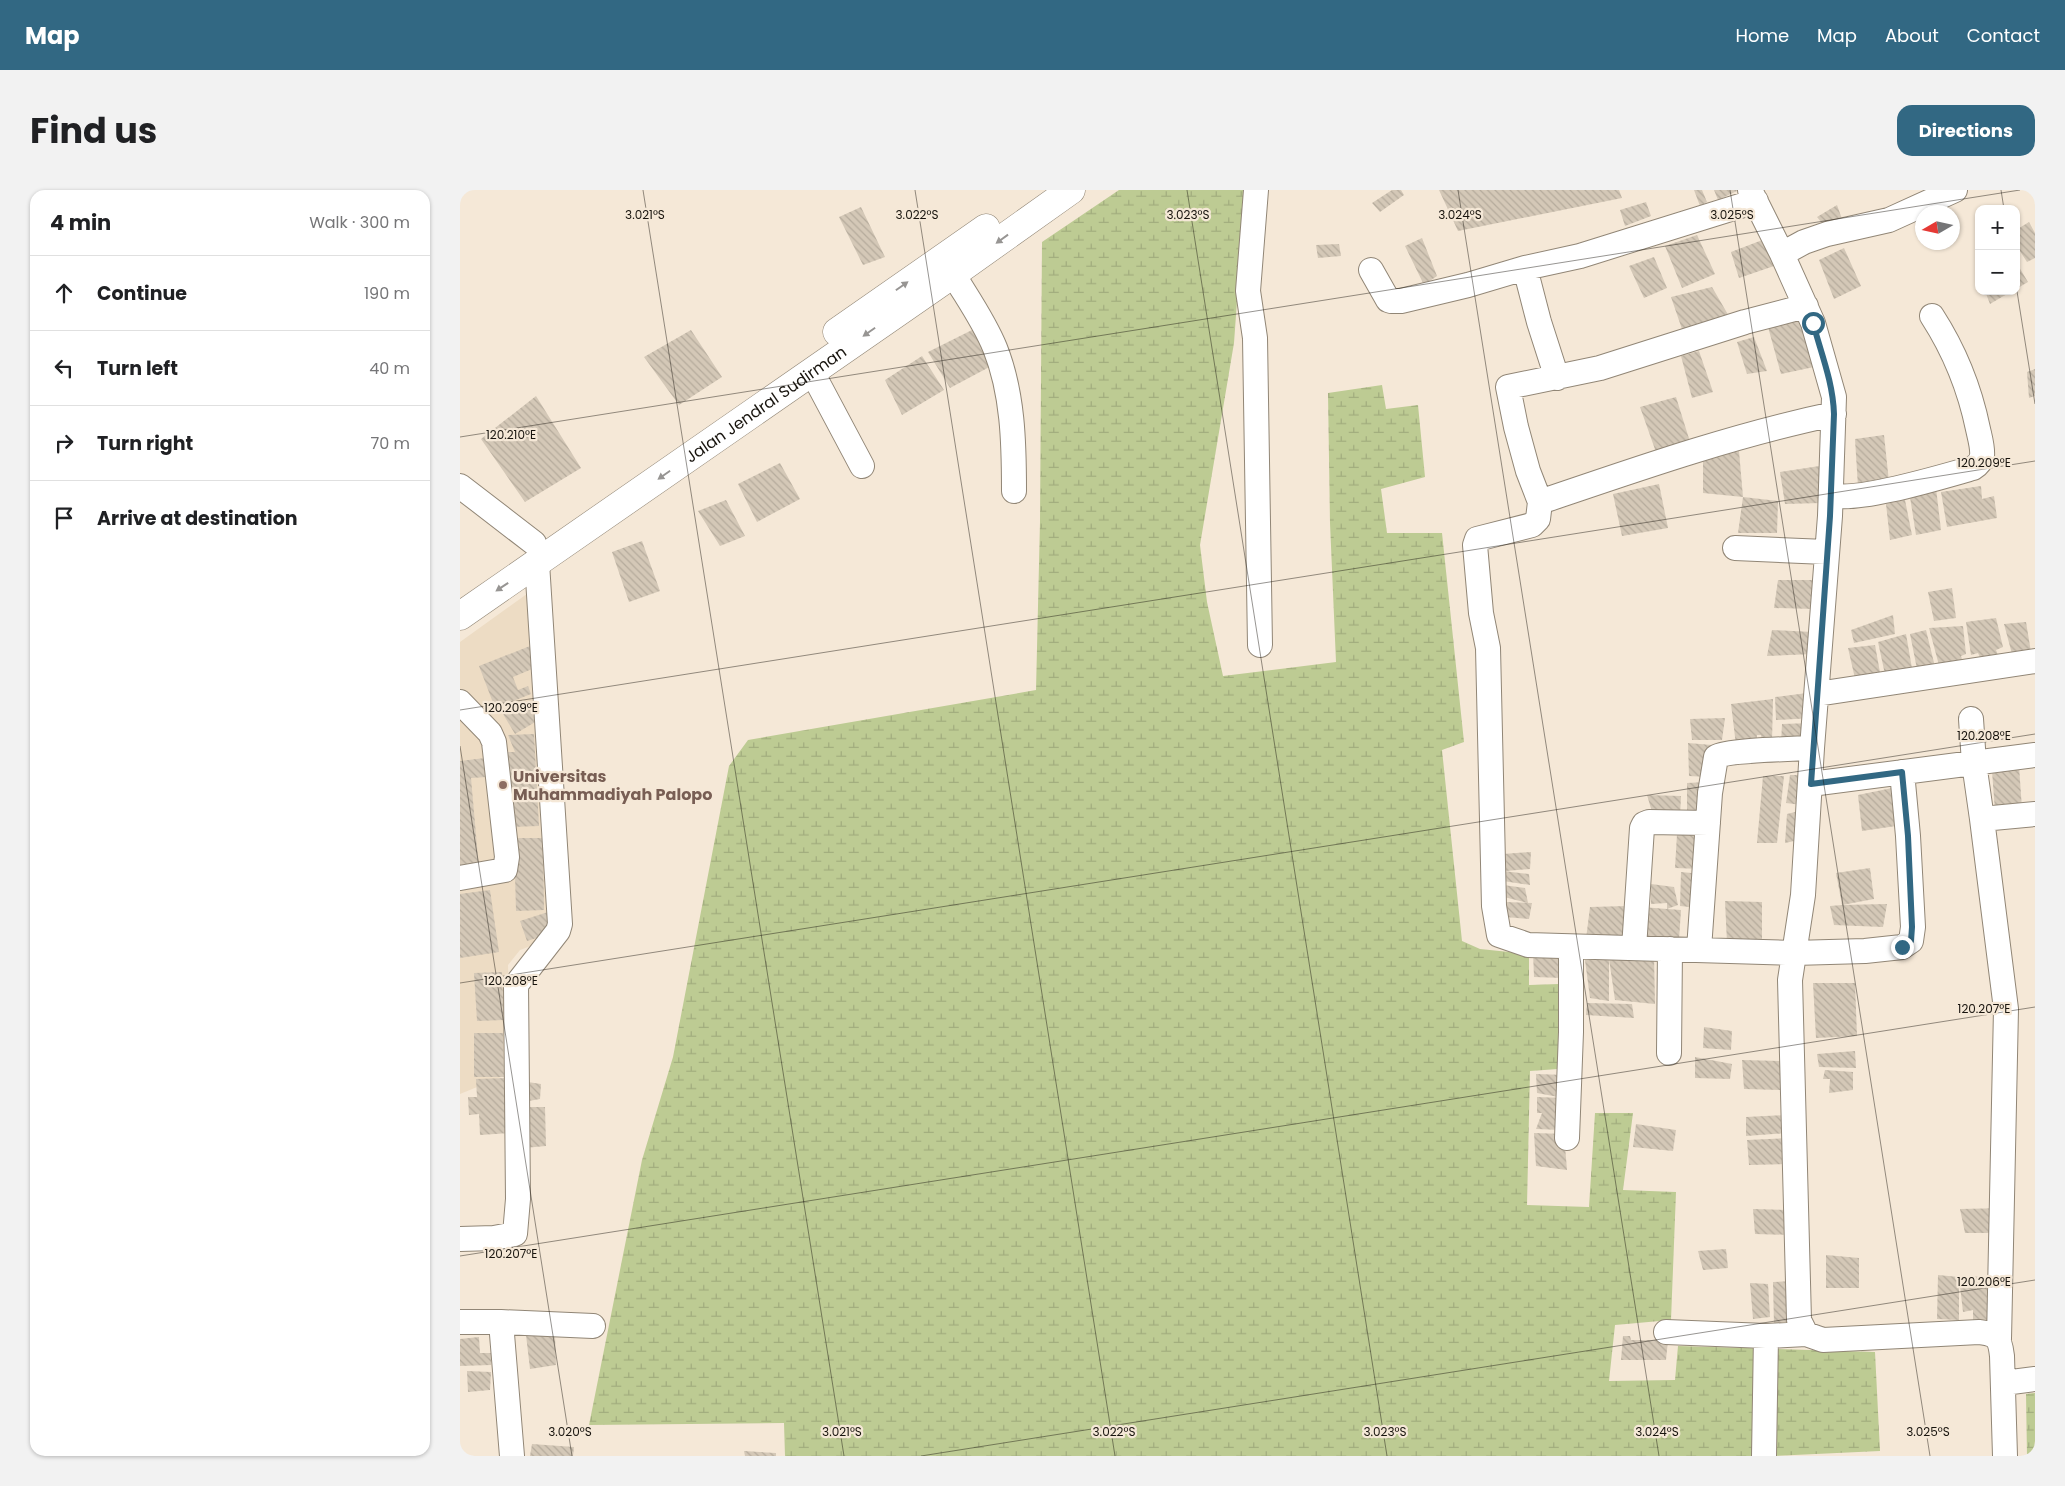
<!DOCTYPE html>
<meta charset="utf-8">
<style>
:root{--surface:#fff;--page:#f2f2f2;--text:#202124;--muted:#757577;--line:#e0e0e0;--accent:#326883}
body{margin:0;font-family:Poppins,sans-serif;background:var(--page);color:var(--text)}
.controls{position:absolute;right:15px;top:15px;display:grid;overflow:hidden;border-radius:10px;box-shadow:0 1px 4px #0004}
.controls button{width:45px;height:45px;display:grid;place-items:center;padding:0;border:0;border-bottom:1px solid var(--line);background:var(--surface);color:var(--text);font:25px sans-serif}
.compass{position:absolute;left:1455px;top:15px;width:45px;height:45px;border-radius:50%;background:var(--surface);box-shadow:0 1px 4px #0004;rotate:261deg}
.stop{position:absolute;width:15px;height:15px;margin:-11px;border:4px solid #326883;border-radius:50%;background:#fff}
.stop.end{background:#326883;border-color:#fff;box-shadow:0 1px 5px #0008}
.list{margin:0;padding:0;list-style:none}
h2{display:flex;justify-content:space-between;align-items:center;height:65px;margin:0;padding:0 20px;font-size:21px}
h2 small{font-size:16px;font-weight:400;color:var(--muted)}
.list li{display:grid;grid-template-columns:32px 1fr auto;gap:15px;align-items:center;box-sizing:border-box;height:75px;padding:0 20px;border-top:1px solid var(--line)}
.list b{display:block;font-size:19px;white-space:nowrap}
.list em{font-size:16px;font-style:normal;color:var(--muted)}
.icon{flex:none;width:28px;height:28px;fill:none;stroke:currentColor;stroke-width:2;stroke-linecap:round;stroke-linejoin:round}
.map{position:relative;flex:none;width:1575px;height:1266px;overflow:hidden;border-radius:15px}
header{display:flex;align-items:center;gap:30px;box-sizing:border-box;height:70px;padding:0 25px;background:var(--accent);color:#fff}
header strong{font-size:24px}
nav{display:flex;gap:28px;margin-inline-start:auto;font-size:18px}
.intro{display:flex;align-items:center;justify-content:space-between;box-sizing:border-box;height:120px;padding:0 30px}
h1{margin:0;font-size:35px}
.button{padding:12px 22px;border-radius:15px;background:var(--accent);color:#fff;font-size:18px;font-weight:700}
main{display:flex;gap:30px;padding:0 30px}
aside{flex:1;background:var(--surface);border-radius:15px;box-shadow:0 1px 4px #0004}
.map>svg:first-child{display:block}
</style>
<header>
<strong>Map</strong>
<nav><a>Home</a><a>Map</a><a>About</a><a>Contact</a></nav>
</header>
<div class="intro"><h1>Find us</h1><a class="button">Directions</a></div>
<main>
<aside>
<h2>4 min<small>Walk · 300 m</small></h2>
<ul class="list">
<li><svg class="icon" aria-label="ahead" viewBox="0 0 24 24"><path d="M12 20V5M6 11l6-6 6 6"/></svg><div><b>Continue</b></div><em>190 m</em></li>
<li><svg class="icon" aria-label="left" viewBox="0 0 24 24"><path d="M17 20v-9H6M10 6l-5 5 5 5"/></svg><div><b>Turn left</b></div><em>40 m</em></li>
<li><svg class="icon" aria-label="right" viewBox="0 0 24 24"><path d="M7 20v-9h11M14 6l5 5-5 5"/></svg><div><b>Turn right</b></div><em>70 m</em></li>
<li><svg class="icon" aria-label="arrive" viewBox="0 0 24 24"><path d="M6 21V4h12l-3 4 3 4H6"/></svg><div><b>Arrive at destination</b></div></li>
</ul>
</aside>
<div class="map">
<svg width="1575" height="1266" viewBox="0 0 1575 1266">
<defs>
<pattern id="wetland-marsh" width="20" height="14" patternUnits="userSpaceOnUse" patternTransform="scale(1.25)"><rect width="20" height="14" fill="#bdcb93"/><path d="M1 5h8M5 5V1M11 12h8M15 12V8" fill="none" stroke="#a2ad7e"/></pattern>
<pattern id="building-back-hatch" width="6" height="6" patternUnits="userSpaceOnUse" patternTransform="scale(1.25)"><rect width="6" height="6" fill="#d4c8b7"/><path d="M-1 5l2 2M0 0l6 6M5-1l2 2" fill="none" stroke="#b5ab9c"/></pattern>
</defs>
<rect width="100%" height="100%" fill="#f5e8d7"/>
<!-- built -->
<path fill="#eddcc4" d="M 71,401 L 97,739 L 86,750 L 60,760 L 48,775 L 51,883 L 0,904 L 0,452 Z"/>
<!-- wetland -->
<path fill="url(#wetland-marsh)" d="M 659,0 L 785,0 L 774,153 L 740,355 L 747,412 L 763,486 L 876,472 L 870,333 L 868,203 L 922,195 L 926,219 L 958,215 L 965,287 L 921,299 L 927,343 L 982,343 L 1004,552 L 982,560 L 1002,751 L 1020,759 L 1069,764 L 1069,795 L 1099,794 L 1098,879 L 1070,881 L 1067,1015 L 1129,1017 L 1135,923 L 1173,923 L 1163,1000 L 1216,1002 L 1211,1130 L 1155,1135 L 1149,1191 L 1215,1190 L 1218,1156 L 1415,1162 L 1420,1261 L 1313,1266 L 325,1266 L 324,1233 L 129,1235 L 182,970 L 213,867 L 269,576 L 288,550 L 576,500 L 580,332 L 582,52 Z
M 1575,1203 L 1575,1266 L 1567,1266 L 1566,1204 Z"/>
<!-- building -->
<path fill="url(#building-back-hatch)" d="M 932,0 L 941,0 L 944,5 L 920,22 L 912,13 Z
M 979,0 L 1159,0 L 1162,8 L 998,41 Z
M 1234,0 L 1242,0 L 1247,12 L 1240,16 Z
M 1254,0 L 1279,0 L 1258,10 Z
M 1186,12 L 1191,26 L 1165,36 L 1160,20 Z
M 1377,15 L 1382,29 L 1366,38 L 1357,27 Z
M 401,17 L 425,67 L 403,75 L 379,27 Z
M 1569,32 L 1575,43 L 1575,68 L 1567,72 L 1556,55 L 1556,40 Z
M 1237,45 L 1255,84 L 1222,98 L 1205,56 Z
M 962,48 L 977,86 L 964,95 L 945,56 Z
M 1305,49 L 1317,75 L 1279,88 L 1271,62 Z
M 879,54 L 881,66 L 858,68 L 856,55 Z
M 1384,58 L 1401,96 L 1374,109 L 1359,70 Z
M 1194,67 L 1207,98 L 1184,108 L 1169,76 Z
M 1556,72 L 1568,92 L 1556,99 Z
M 1252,97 L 1270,128 L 1224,145 L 1211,107 Z
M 1525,101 L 1552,101 L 1530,114 Z
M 1343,127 L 1354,177 L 1321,184 L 1308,137 Z
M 514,139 L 535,174 L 490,198 L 468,162 Z
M 231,140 L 262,187 L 219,215 L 184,167 Z
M 1294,147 L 1307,181 L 1287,184 L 1277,152 Z
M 1239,161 L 1253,202 L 1232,208 L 1221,166 Z
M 462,166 L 484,200 L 442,225 L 425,190 Z
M 1575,179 L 1575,206 L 1569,208 L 1567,182 Z
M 76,206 L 121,278 L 65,312 L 21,249 Z
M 1216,207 L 1231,255 L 1197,265 L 1180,217 Z
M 1424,245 L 1429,292 L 1398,297 L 1395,249 Z
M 1279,261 L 1283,307 L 1243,303 L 1243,269 Z
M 320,273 L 340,309 L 297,332 L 278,294 Z
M 1366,275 L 1361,313 L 1325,314 L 1320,282 Z
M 1199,294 L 1208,338 L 1162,346 L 1153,304 Z
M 1521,296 L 1522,309 L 1534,306 L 1537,328 L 1487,337 L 1481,302 Z
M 1476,298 L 1481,340 L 1456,345 L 1450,307 Z
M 1283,307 L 1318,311 L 1317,343 L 1278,343 Z
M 266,310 L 285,346 L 260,356 L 238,321 Z
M 1445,310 L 1452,345 L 1430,350 L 1426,314 Z
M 182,351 L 200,401 L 169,412 L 152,362 Z
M 1318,390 L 1357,390 L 1354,419 L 1314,418 Z
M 1492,398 L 1496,428 L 1474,431 L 1468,402 Z
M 1433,425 L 1435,444 L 1394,453 L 1391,440 Z
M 1536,428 L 1543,457 L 1536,460 L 1540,470 L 1523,474 L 1518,463 L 1511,465 L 1506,432 Z
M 1566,432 L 1571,462 L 1552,464 L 1544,434 Z
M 1503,436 L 1506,464 L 1501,466 L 1504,477 L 1480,479 L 1469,438 Z
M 1312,440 L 1353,442 L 1353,464 L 1307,466 Z
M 1466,440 L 1476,481 L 1458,484 L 1450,444 Z
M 1446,444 L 1453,484 L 1426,489 L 1418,452 Z
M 1415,455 L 1421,488 L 1396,493 L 1388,458 Z
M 70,456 L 72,479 L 53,487 L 58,500 L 68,496 L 71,504 L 35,518 L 19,476 Z
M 1355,502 L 1352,528 L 1316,530 L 1315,507 Z
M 1313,509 L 1312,552 L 1302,552 L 1301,545 L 1297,545 L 1296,557 L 1276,555 L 1271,514 Z
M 65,511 L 77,531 L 55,544 L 43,524 Z
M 1265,528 L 1262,550 L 1232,550 L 1230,529 Z
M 1351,533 L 1349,554 L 1321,553 L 1322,534 Z
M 74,544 L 79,636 L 51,637 L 48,562 L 55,562 L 48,545 Z
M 1228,553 L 1252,555 L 1247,587 L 1229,586 Z
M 25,568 L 27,587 L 11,588 L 19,679 L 0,681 L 0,571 Z
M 1559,576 L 1562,619 L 1535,621 L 1532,581 Z
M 1330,585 L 1343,585 L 1342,615 L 1326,613 Z
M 1303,586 L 1324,586 L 1317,653 L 1297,653 Z
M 1246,592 L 1243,624 L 1227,624 L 1227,593 Z
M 1432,598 L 1436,636 L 1402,641 L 1398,605 Z
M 1187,605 L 1221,606 L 1220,627 L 1192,622 Z
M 1343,620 L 1339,650 L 1325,653 L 1327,624 Z
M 1217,644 L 1240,644 L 1242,679 L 1215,678 Z
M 54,648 L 83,648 L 84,720 L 56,721 Z
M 1071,662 L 1070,679 L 1046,681 L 1043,664 Z
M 1410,678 L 1414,709 L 1382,715 L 1427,714 L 1423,737 L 1374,735 L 1370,716 L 1382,715 L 1376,683 Z
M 1043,681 L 1069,684 L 1070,695 L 1043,691 Z
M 1221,682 L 1241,684 L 1239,718 L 1220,716 Z
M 1191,694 L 1214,697 L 1218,715 L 1207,719 L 1221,720 L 1219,750 L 1199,747 L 1198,755 L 1183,754 L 1182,717 L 1207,719 L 1207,713 L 1191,714 Z
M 1043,695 L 1065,698 L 1068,713 L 1044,707 Z
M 30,700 L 39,762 L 0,768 L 0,704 Z
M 1265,711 L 1302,712 L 1302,756 L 1267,753 Z
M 1045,712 L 1072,713 L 1069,729 L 1045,727 Z
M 1167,716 L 1166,751 L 1126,749 L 1130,717 Z
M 88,722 L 95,742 L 67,751 L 60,731 Z
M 1073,762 L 1103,764 L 1103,788 L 1074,787 Z
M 1194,766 L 1195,814 L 1155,810 L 1149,769 Z
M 1149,769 L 1149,811 L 1130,808 L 1125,770 Z
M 42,782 L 44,830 L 17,831 L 14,783 Z
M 1353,793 L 1395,793 L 1397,846 L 1356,848 Z
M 1127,813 L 1172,814 L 1174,828 L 1126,825 Z
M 1244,837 L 1272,841 L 1271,860 L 1243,858 Z
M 14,843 L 43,843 L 44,887 L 14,887 Z
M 1395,861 L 1396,878 L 1359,877 L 1357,864 Z
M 1235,867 L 1272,874 L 1270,889 L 1235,888 Z
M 1282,870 L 1323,871 L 1321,900 L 1284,899 Z
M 1365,880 L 1393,882 L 1393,900 L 1369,903 L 1370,889 L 1363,889 Z
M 1076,884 L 1105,885 L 1104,908 L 1102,940 L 1076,939 L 1082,923 L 1077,923 L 1077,907 L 1104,908 L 1077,903 Z
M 47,888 L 50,943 L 20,945 L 19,924 L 9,925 L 8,907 L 17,907 L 16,889 Z
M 61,891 L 81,894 L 80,909 L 63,912 Z
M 64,917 L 85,917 L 86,956 L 64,958 Z
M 1327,925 L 1327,943 L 1286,946 L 1286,927 Z
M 1176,934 L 1216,940 L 1213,961 L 1173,957 Z
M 1074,943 L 1104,944 L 1107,980 L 1076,976 Z
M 1328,948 L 1328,974 L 1289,975 L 1287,950 Z
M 1547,1018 L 1550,1043 L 1505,1043 L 1500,1019 Z
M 1293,1019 L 1332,1020 L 1333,1045 L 1295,1044 Z
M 1266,1059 L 1268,1078 L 1243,1080 L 1238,1061 Z
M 1366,1065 L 1399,1068 L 1399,1098 L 1366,1098 Z
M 1478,1085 L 1499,1087 L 1499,1130 L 1477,1129 Z
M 1534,1086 L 1531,1135 L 1513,1135 L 1513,1120 L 1503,1122 L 1499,1087 Z
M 1333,1091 L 1337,1139 L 1314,1135 L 1313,1092 Z
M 1290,1093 L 1308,1094 L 1310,1127 L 1293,1129 Z
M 66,1145 L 95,1145 L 96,1175 L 70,1179 Z
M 1163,1146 L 1170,1146 L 1171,1150 L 1208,1150 L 1206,1170 L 1161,1170 Z
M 19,1147 L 20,1163 L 31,1163 L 31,1175 L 0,1176 L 0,1149 Z
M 7,1181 L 31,1182 L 30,1200 L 8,1202 Z
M 72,1254 L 114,1257 L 113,1266 L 70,1266 Z
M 284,1261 L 316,1263 L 316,1266 L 285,1266 Z"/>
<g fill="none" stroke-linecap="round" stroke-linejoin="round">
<!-- minor casing -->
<g stroke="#918676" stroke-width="26">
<path id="minor" d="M 796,0 L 788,101 L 795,148 L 800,455
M 1290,0 L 1322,64 L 1353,133 L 1374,207 L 1370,326 L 1352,558 L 1343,705 L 1330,790 L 1339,1130 L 1346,1144 L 1363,1150 L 1519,1142 C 1537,1144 1540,1148 1542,1166 L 1545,1266
M 1322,64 L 1344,52 L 1367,44 L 1429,30 L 1495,0
M 1065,78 L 1079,132 L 1097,188
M 911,80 L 928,110 L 931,111 L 941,111 L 1008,95 L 1065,78 L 1120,66 L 1296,11
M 493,84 C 508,109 524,131 535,158 C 553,203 554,253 554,301
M 352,182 L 402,276
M 1374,224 C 1274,245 1177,279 1080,312 L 1078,329 L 1072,335 L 1017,349 L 1015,355 L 1021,423 L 1028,458 L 1034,716 L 1039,745 L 1068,755 L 1334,763 L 1405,761 L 1442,757 L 1451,751 L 1453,737 L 1448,646 L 1442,582
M 0,296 L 74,353
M 1371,305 C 1397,313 1484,286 1513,278 C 1518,275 1521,272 1522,266 C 1523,258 1520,248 1518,239 C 1510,200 1494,160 1472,126
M 1080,312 L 1068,281 L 1056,237 L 1048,197 L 1140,178 L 1285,132 L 1346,116
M 1275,358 L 1366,362
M 1357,504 L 1575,471
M 0,512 L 30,543 L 34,552 L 47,667 L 45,680 L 0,688
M 1511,529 L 1514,573 L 1522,629 L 1575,624
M 1351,594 L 1575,565
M 1522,629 L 1546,819 L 1539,1149
M 1174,758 L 1182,638 L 1184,634 L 1189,632 L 1248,633
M 1239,759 L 1250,603 L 1256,567 C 1267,560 1334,559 1352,558
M 1209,863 L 1210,759
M 1107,948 L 1111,842 L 1111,757
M 0,1049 L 34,1048 L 55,1044 L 58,1009 L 56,795 L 98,741 L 100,734 L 77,373
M 0,1132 L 41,1132 L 52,1266
M 41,1132 L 133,1136
M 1206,1142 L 1306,1146 L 1346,1144
M 1544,1193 L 1575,1189
M 1304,1266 L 1306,1146"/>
</g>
<!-- highway casing -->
<g stroke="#918676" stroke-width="29">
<g id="highway">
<path d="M 377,142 L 526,38"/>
<path id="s1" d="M 0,426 L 493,84 L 611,0"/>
</g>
</g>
<!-- minor -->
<use href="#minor" stroke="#fff" stroke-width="24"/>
<!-- highway -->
<use href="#highway" stroke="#fff" stroke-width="28"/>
</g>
<!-- one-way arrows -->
<defs><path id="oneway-solid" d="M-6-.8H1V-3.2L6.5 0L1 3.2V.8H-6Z" transform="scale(1.25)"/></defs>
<g fill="#979593">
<use href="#oneway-solid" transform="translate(542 49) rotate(144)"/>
<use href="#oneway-solid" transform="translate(442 96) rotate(-35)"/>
<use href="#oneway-solid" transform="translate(409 142) rotate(145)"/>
<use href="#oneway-solid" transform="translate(204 285) rotate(145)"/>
<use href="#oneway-solid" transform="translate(42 397) rotate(146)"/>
</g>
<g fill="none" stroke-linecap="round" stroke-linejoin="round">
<!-- route -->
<path stroke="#326883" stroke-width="6" d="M 1353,133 C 1361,163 1373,192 1374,224 L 1370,326 L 1351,594 L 1442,582 L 1448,646 L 1452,737 L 1451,751 L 1442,757"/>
</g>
<!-- ticks -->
<path fill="none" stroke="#18140e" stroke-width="1" stroke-opacity="0.45" d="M 183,0 L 384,1266M 455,0 L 655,1266M 727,0 L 927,1266M 998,0 L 1199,1266M 1270,0 L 1470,1266M 1541,0 L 1544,19M 1556,95 L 1575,214M 0,247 L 1560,0M 0,520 L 1575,271M 0,556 L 112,1266M 0,793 L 1575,544M 0,1066 L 1575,817M 461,1266 L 1575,1090"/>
<!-- markers -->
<circle fill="#8d6e63" stroke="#f5e8d7" stroke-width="2" cx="43" cy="595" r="5"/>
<g text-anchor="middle" stroke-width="4.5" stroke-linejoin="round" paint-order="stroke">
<!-- street labels -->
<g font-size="16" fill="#18140e" stroke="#f5e8d7">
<text dy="6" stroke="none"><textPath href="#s1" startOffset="372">Jalan Jendral Sudirman</textPath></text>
</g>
<!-- education labels -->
<g font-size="16" font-weight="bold" fill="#785e54" stroke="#f5e8d7" text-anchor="start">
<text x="53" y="592">Universitas<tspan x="53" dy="18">Muhammadiyah Palopo</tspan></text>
</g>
</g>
<g font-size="12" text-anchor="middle" fill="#18140e" stroke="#f5e8d7" stroke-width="4.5" stroke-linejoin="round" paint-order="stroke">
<text x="185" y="29">3.021°S</text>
<text x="457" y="29">3.022°S</text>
<text x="728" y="29">3.023°S</text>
<text x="1000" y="29">3.024°S</text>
<text x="1272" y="29">3.025°S</text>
<text x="51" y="249">120.210°E</text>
<text x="1524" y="277">120.209°E</text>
<text x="51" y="522">120.209°E</text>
<text x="1524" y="550">120.208°E</text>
<text x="51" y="795">120.208°E</text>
<text x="1524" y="823">120.207°E</text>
<text x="51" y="1068">120.207°E</text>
<text x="1524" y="1096">120.206°E</text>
<text x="110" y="1246">3.020°S</text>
<text x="382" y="1246">3.021°S</text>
<text x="654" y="1246">3.022°S</text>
<text x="925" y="1246">3.023°S</text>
<text x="1197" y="1246">3.024°S</text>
<text x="1468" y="1246">3.025°S</text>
</g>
</svg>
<div class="controls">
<button>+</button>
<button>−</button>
</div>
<svg class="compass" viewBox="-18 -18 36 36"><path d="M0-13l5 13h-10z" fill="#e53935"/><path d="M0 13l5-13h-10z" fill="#757577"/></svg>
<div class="stop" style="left:1353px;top:133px"></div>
<div class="stop end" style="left:1442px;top:757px"></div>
</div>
</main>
